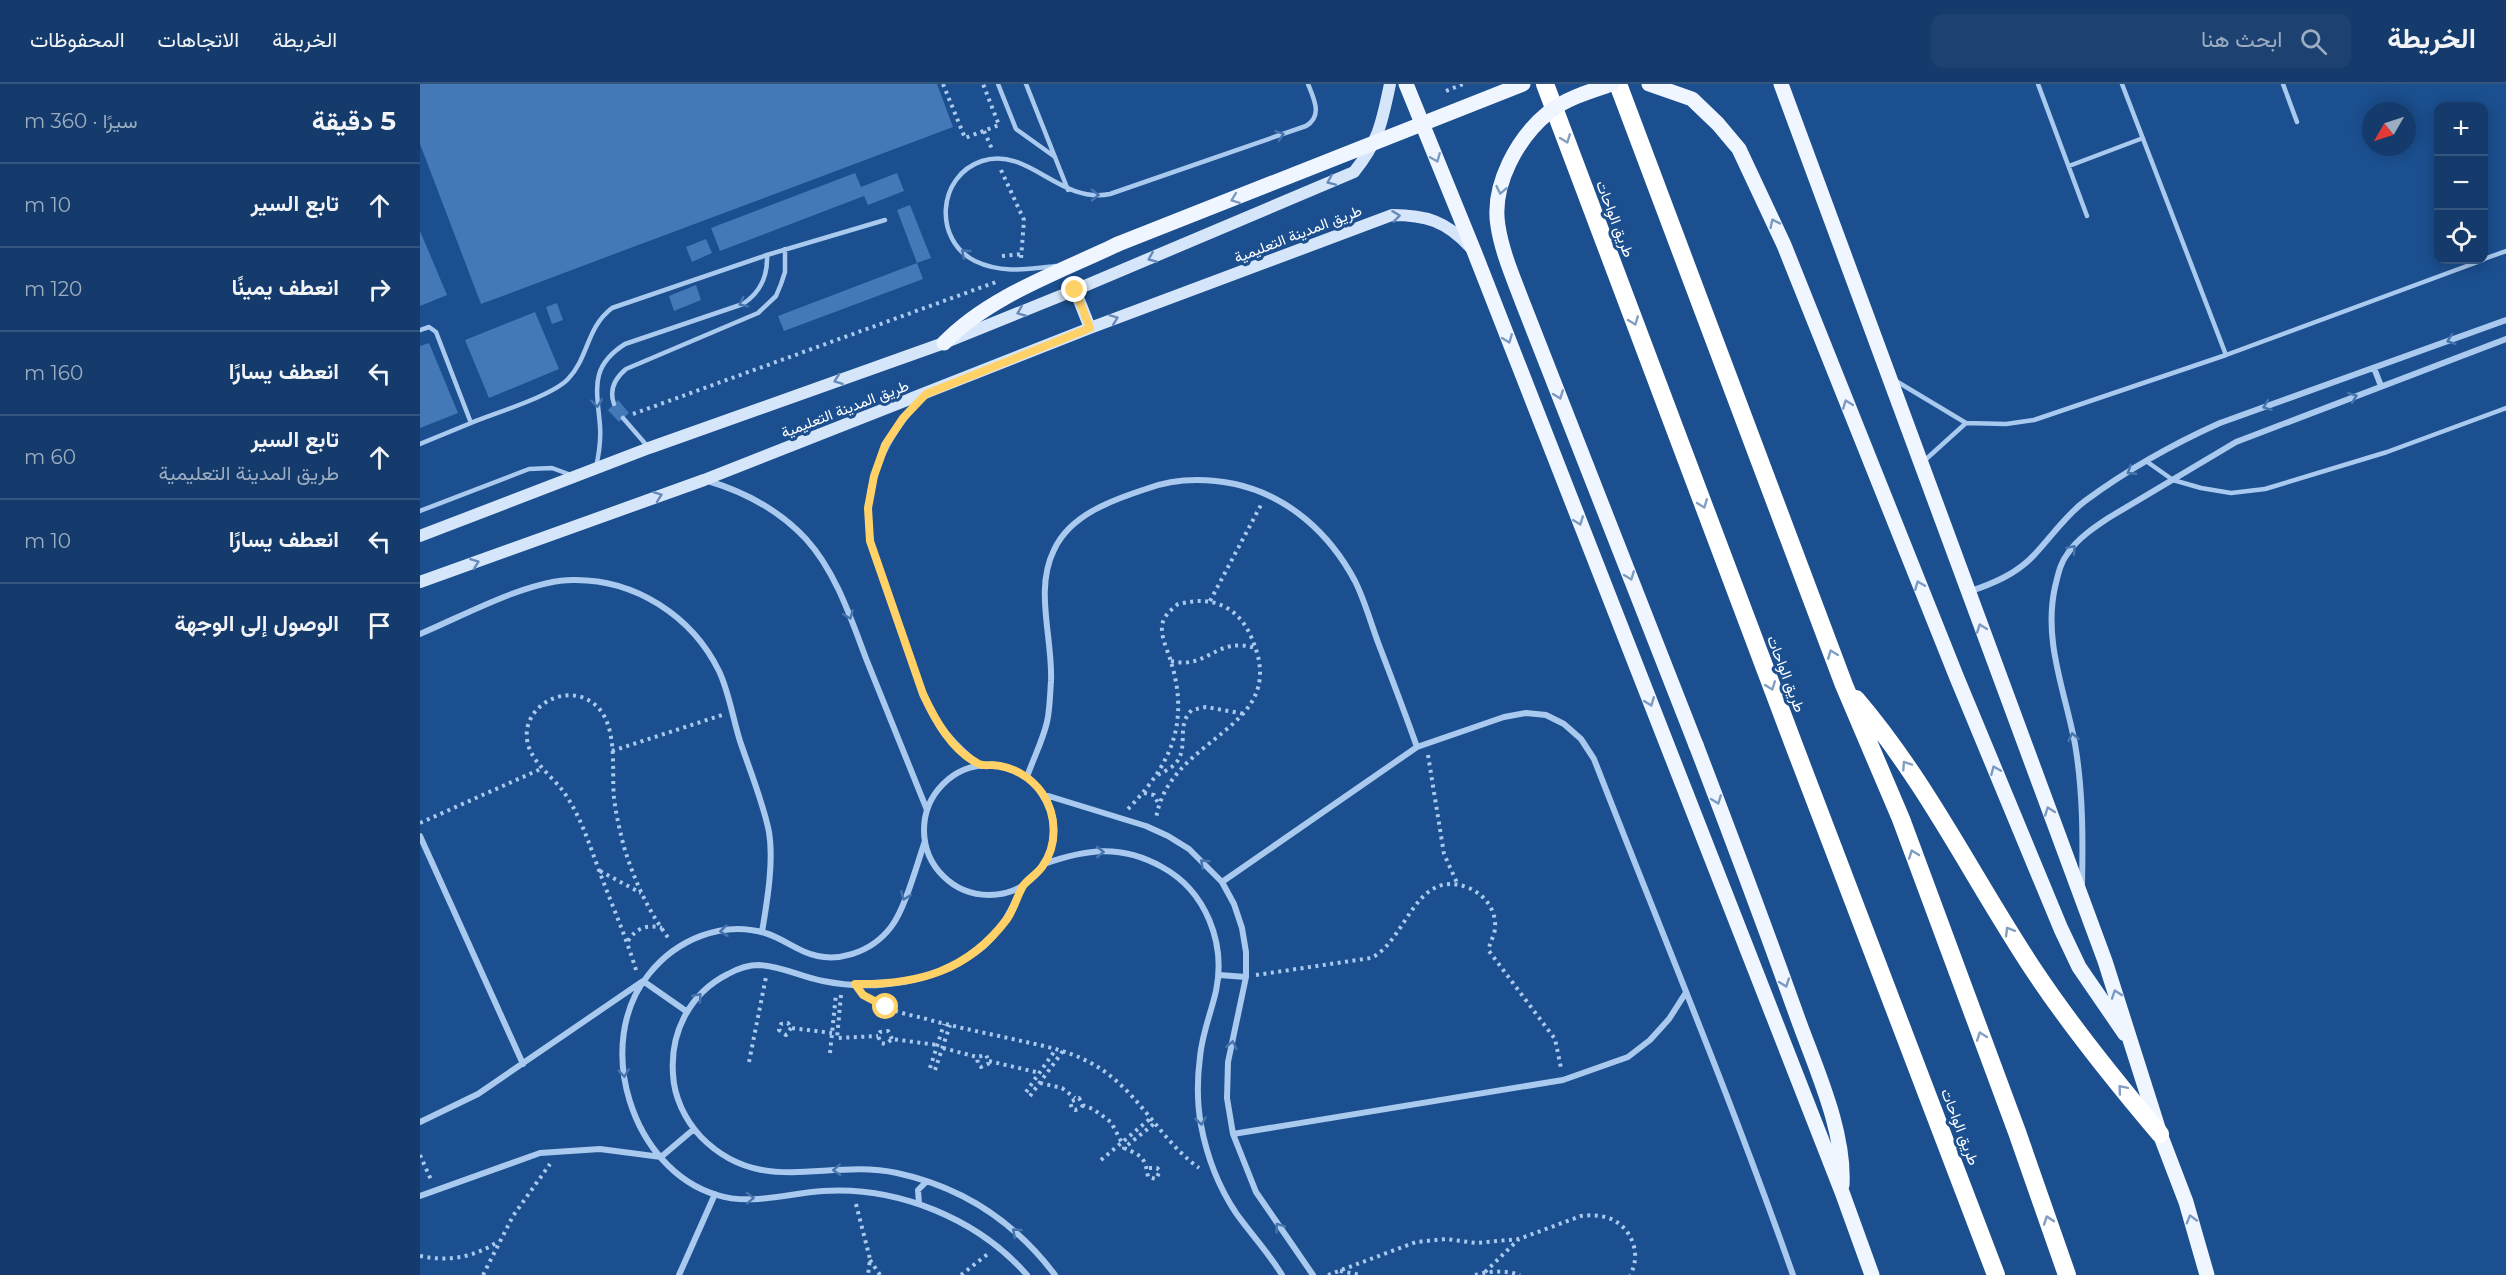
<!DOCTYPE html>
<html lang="ar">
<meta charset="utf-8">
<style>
:root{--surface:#143b6b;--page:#1d4271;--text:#f1f3f6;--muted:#9dadc1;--line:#33557e}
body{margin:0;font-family:Montserrat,Vazirmatn,sans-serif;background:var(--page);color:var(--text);direction:rtl}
.controls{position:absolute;right:18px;top:18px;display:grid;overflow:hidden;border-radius:12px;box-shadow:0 3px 15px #0003}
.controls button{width:54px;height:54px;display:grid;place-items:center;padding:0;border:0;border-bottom:2px solid var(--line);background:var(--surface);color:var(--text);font:30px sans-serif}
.compass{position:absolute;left:1942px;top:18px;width:54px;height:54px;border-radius:50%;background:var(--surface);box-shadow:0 3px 15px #0003;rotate:231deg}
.stop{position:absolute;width:18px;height:18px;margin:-14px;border:4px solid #ffd166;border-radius:50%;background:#fff}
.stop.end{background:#ffd166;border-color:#fff;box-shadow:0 2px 6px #0008}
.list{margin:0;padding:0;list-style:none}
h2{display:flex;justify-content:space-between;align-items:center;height:78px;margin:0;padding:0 24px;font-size:26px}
h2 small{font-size:20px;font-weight:400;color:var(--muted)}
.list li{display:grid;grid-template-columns:39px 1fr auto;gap:18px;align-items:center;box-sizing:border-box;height:84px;padding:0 24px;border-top:2px solid var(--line)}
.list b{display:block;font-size:22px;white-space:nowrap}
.list p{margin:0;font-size:20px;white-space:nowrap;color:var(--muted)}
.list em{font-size:20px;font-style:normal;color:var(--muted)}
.icon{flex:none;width:33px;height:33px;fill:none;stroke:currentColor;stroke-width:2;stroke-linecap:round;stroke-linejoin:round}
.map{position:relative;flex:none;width:2086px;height:1191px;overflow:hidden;direction:ltr}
header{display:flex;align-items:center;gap:36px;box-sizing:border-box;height:84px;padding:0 30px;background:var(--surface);border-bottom:2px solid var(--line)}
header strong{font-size:28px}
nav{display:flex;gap:33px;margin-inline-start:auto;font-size:21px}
.search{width:420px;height:54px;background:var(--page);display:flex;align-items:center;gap:15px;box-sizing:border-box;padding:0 21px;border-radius:12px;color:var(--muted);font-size:22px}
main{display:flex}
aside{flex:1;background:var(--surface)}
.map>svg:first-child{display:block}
</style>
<header>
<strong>الخريطة</strong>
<div class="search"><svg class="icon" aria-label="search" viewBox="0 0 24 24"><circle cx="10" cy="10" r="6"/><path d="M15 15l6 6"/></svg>ابحث هنا</div>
<nav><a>الخريطة</a><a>الاتجاهات</a><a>المحفوظات</a></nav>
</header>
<main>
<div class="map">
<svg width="2086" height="1191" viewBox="0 0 2086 1191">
<rect width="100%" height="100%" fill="#1b4f8f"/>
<!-- building -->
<path fill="#4478b7" d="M 0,0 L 517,0 L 533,43 L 61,220 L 0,60 Z
M 435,89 L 441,103 L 477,89 L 484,107 L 448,121 L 444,112 L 300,167 L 291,144 Z
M 490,121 L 511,174 L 497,179 L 477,126 Z
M 0,147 L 27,211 L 0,222 Z
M 286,155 L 292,169 L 272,178 L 266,163 Z
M 497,179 L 503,195 L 364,247 L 358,232 Z
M 276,201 L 281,216 L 254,227 L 249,212 Z
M 137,219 L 143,236 L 132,240 L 126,223 Z
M 115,228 L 139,285 L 69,314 L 45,256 Z
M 9,259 L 38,329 L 0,344 L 0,262 Z
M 198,316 L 209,329 L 199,338 L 188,326 Z"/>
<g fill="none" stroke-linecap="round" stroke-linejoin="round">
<!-- path -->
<path stroke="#a9c9ee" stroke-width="4" stroke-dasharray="3 4.5" stroke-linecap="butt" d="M 523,0 L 545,54 L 579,41 L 563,0
M 1026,7 L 1043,0
M 564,47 L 572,65
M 581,86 L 604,136 L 601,175
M 582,172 L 602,170
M 213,330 L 576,198
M 790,517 L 842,419
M 751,577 C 788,586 796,552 835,564
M 192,667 L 302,631
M 1008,671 L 1024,770 L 1038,801
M 738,691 C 743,688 750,685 755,680 C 770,664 755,641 772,626 L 786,623 L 825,630
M 724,709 L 734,711 L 739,721
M 708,725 C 734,698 756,668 758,629 C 759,611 756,594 751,578 C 748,567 741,554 742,542 C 743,532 751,526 758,520 C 776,516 791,515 807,524 C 821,532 829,546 834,560 C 868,647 748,652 736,735
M 0,739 L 123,684
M 180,787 L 221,809
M 208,857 C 216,844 227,840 242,844
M 216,886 C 206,853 192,821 180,789 C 169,760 161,732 143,707 C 131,691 109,676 107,655 C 103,623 143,600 170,617 C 200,635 191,685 194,714 C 196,731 200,747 204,763 C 214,796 229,829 250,856
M 836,891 L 951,874 C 987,857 995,782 1049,804 C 1067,812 1079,830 1074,850 C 1072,856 1069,860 1069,867 L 1135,955 L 1141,984
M 421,911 L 417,954 L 458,952
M 448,914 C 463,925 485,930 503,934 C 534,943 566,949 597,956 C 619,961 642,965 663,975 C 716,999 735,1052 779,1084
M 371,944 L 366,951 L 359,946 L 361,940 L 368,939 L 371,944 L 412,949
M 472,955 L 468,947 L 460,948 L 458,952 L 461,959 L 466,960 L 472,955 L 517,961
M 523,964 L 557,973 L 566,971 L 569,977 L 568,980 L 561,983 L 558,980 L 557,973
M 410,969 L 416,910
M 569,977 L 620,989
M 329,978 L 346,893
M 510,984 L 524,940
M 515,986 L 530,941
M 620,999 L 642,1004 L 655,1014
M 606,1008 L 636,965
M 610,1012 L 643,967
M 663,1021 L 661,1024 L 655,1026 L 652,1025 L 650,1018 L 659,1014 L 663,1021 L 673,1025 L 691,1038 L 702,1059
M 0,1071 L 12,1098
M 681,1076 L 731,1034
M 729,1084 L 737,1084 L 740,1087 L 736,1095 L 728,1093 C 725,1074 723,1072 704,1064 L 735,1039
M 436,1120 L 450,1175 L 448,1191
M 0,1172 C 29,1178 55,1173 79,1157
M 450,1176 L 460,1191
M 920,1187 L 941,1191
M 1065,1188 L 1099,1155
M 63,1191 L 93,1132 L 130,1080
M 541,1191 L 569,1169
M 908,1191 L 996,1158 L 1026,1155 L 1056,1159 L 1099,1155 L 1161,1132 C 1169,1131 1177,1131 1185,1133 C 1210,1139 1223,1169 1210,1191
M 1055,1191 C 1069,1187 1086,1186 1100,1191"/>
<!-- lane -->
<path stroke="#a9c9ee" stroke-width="4.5" d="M 578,0 L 596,45 L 635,73
M 606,0 L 648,106
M 1618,0 L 1667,132
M 1702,0 L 1806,271
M 1863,0 L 1877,38
M 1649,82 L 1723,54
M 2064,175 L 2086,167
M 636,182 C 608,185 582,190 555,177 C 513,156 517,92 562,77 C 609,62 638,120 690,110 L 886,42 C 903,32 894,15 888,0
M 0,246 L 9,243 L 16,248 L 51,339 L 0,360
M 1476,297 L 1546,339 L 1586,340 L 1614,336 L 1806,271 L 2063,176
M 194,320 C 189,306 194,295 206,285 L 338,229 L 356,212 L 361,200 L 365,188 L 365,165
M 203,334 L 229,364
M 51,339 C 75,329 132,312 148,295 C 169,273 166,244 192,224 L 347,171 L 465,136
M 1504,377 L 1546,339
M 1726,377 L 1753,396 L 1781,404 L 1811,409 L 1845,405 L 1967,368 L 2086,324
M 176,383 C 179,370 181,356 180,342 C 177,305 169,283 205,260 L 323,220 C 341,208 348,192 347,171
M 0,427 L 109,385 L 132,384 L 151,391"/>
<!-- street -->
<path stroke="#a9c9ee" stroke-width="6" d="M 1954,284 L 1961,302
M 504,312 C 467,350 439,402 451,458 C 455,477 464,496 470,514 C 481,546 492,579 503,611 C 517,641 534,662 561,682
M 288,397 C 325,408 359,426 386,455 C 416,488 431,535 447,577 C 467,627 487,677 507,726
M 1548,508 C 1572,500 1597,490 1615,470 C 1632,452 1645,432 1665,417 C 1707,386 1753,360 1800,339 L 2086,236
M 0,550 C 43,532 108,496 153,496 C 215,495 272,532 299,587 C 309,608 313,635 320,657 C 329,684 344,721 349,748 C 354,778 347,818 342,848
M504 746a65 65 0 1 1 130 0a65 65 0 1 1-130 0Z
M 607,693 C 613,675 623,656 627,638 C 630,625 630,610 631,597 C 633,555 614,506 634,466 C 650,431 692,416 726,405 C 755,394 785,394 815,400 C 869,412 910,450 935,497 C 945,517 951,540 959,561 C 972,595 985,629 997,663
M 622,710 L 726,742 L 748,752 L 769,765 L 802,798 L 814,820 L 822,844 L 826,868 L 826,893 L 808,978 L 807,1014 L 813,1050 L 836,1108 L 893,1191
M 0,752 L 103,980
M 505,757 C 497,780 485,825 471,843 C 451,869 415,881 385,868 C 371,862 359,853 345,849 C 302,836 256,856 229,890 C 172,959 212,1086 297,1111 C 331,1122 369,1109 403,1107 C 478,1102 558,1135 607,1191
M 624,780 C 666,765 701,760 742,783 C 786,807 806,859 796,907 C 791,929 782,950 780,973 C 777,996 777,1019 781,1041 C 787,1073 798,1102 816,1129 C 831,1150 849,1169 862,1191
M 802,798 L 997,663 L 1084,633 L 1106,629 L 1126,631 L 1144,640 L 1161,655 L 1174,675 C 1241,847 1312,1017 1373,1191
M 604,800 C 593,822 582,846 563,863 C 520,898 457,908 403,897 C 381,893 362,882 339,881 C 329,881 317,885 308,890 C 270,909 250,948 253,990 C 254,1013 265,1036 281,1053 C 341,1114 406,1074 477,1089 C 542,1103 595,1138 635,1191
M 1662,801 C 1663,754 1663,707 1655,660 C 1645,607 1623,557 1635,503 C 1638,491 1640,479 1648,469 C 1658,454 1675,443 1690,433 L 1816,358 L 2086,255
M 799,891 L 826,893
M 0,1038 L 58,1010 L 223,897 L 266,927
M 813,1050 L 1143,996 L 1208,973 L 1230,956 L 1249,935 L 1265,910
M 0,1112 L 120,1069 L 180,1065 L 241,1073 L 274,1045
M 499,1120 L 498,1106 L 506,1098
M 259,1191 L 295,1110"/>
<!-- secondary -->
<path stroke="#d6e6fa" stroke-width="12" d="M 655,206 L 670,244
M 0,452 L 229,364 L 524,259 L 655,206 L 934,88 C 959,57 962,38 970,0
M 0,498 L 284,396 L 670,244 L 972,131 C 1006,131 1026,137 1050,163"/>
<!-- primary -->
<path stroke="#f0f6ff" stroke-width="15" d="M 986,0 L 1054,167 L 1422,1108 L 1452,1191
M 1229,0 L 1272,15 L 1298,40 L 1319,65 L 1364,161 L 1537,594 L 1641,845 L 1659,883 L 1705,950
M 1361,0 L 1685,877 L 1740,1050 L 1766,1118 L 1787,1191
M 524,259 C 569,212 640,188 698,160
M 1276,661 C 1311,752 1345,843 1378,935 C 1396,985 1425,1047 1422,1101"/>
<!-- highway -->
<path stroke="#fff" stroke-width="18" d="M 1125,0 L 1375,664 L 1576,1191
M 1198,0 L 1424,601 L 1481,735 L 1597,1048 L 1647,1191
M 1436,615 C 1507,698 1555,798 1615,888 C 1653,945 1696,998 1740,1050"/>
<!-- primary-bridge -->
<path stroke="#f0f6ff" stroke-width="15" d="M 1192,0 C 1171,7 1147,14 1129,28 C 1098,53 1071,101 1078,142 C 1082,168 1093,193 1102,217 L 1276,661
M 698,160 L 1103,0"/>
</g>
<!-- one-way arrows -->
<defs><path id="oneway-chevron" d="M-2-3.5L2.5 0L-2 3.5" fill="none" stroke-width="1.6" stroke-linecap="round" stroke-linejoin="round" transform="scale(1.5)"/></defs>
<g stroke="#4674ac">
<use href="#oneway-chevron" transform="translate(860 51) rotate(-19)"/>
<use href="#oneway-chevron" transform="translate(675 111) rotate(-1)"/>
<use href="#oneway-chevron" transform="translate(545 169) rotate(-139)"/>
<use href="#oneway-chevron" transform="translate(323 219) rotate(154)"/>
<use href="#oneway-chevron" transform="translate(2031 256) rotate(160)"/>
<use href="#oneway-chevron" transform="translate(1933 313) rotate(-21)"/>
<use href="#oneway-chevron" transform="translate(177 319) rotate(83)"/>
<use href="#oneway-chevron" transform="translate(1847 322) rotate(160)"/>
<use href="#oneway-chevron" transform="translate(1711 387) rotate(147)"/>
<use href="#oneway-chevron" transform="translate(1652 465) rotate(-49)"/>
<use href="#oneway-chevron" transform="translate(429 531) rotate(68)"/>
<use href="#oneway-chevron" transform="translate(1653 653) rotate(-102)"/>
<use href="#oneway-chevron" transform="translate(680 768) rotate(-1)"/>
<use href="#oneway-chevron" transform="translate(784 779) rotate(-137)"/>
<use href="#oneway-chevron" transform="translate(485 812) rotate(111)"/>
<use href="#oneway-chevron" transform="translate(304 847) rotate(173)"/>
<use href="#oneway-chevron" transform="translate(278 913) rotate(-49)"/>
<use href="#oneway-chevron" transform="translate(812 961) rotate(-78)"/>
<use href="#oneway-chevron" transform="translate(204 989) rotate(84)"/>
<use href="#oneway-chevron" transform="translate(781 1037) rotate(81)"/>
<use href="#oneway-chevron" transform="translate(417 1086) rotate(177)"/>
<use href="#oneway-chevron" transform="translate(330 1114) rotate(-2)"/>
<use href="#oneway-chevron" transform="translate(859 1143) rotate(-126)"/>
<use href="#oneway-chevron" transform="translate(596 1148) rotate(-139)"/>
</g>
<g stroke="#829ec1">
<use href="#oneway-chevron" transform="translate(1146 55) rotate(69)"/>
<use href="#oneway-chevron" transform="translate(1214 237) rotate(69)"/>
<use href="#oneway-chevron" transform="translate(1283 420) rotate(69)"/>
<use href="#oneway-chevron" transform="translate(1412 570) rotate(-111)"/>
<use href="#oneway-chevron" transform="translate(1351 602) rotate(69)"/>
<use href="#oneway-chevron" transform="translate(1486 681) rotate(-124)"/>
<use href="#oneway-chevron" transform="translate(1493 770) rotate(-110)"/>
<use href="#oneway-chevron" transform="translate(1589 847) rotate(-121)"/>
<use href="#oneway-chevron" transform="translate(1561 952) rotate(-110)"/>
<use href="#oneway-chevron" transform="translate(1702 1005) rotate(-130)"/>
<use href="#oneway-chevron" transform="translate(1628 1136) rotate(-109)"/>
</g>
<g stroke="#7b9ac1">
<use href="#oneway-chevron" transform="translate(1016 74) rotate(68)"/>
<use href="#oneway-chevron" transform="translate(1081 106) rotate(102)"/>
<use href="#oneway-chevron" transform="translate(815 115) rotate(159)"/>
<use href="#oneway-chevron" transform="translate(1354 139) rotate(-115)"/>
<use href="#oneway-chevron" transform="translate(1088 255) rotate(69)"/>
<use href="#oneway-chevron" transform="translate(1139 311) rotate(69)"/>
<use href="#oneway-chevron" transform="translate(1427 320) rotate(-111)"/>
<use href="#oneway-chevron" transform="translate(1159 437) rotate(69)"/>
<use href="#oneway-chevron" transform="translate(1210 492) rotate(69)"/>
<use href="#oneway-chevron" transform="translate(1499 501) rotate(-112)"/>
<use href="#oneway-chevron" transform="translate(1561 544) rotate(-110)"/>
<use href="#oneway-chevron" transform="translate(1230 618) rotate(69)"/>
<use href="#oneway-chevron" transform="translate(1575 686) rotate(-113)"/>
<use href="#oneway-chevron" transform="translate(1297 716) rotate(69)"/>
<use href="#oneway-chevron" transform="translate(1629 727) rotate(-110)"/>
<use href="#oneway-chevron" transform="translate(1365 899) rotate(70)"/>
<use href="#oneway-chevron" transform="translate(1696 910) rotate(-109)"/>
<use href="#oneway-chevron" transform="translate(1771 1135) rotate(-106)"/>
</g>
<g stroke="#668bba">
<use href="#oneway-chevron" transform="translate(911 97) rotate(157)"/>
<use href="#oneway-chevron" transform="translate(976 132) rotate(-7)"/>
<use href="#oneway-chevron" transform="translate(732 174) rotate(157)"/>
<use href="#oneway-chevron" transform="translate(601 228) rotate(158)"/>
<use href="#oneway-chevron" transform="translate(694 235) rotate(-21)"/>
<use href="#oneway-chevron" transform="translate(418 296) rotate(160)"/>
<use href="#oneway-chevron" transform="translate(238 412) rotate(-20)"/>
<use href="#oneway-chevron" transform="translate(55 479) rotate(-20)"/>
</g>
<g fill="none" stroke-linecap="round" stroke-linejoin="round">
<!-- route -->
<path stroke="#ffd166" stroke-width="8" d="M 466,923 L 443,911 L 435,900 C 498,901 548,887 587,835 C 594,825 597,812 603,802 C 608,795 617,790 622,783 C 638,761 637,731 622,709 C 611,693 592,682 572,681 C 568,681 563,682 559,680 C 532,667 515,636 503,610 L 450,457 L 448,424 L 454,392 L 465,361 L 483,334 L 506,310 L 670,244 L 655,206"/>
</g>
<g text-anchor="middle" stroke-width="6" stroke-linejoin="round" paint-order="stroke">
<!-- street labels -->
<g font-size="15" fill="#fff" stroke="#1b4f8f">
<text transform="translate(1195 135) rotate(69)" y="5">طريق الواحات</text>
<text transform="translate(878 150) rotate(-21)" y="5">طريق المدينة التعليمية</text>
<text transform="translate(425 325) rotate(-21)" y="5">طريق المدينة التعليمية</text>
<text transform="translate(1366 590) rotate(69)" y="5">طريق الواحات</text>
<text transform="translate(1540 1043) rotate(69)" y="5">طريق الواحات</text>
</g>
</g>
</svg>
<div class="controls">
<button>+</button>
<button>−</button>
<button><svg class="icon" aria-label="locate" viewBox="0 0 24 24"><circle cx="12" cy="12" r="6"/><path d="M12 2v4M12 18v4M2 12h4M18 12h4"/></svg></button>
</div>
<svg class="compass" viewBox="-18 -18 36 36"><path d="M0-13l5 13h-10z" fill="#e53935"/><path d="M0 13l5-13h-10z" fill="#9dadc1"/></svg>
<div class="stop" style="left:466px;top:923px"></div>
<div class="stop end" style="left:655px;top:206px"></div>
</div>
<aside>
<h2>5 دقيقة<small>سيرًا · 360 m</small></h2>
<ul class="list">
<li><svg class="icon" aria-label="ahead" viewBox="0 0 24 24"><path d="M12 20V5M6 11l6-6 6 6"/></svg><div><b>تابع السير</b></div><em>10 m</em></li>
<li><svg class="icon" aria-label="right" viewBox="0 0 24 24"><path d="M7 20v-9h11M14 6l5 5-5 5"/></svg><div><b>انعطف يمينًا</b></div><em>120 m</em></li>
<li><svg class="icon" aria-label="left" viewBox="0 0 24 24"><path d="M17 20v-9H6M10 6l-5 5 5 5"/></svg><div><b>انعطف يسارًا</b></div><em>160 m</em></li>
<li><svg class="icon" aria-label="ahead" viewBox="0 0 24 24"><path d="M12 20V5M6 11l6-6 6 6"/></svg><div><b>تابع السير</b><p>طريق المدينة التعليمية</p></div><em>60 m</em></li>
<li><svg class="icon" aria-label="left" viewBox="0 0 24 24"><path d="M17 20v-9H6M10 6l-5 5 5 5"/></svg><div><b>انعطف يسارًا</b></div><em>10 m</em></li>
<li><svg class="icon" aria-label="arrive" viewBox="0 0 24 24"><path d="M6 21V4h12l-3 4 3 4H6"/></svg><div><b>الوصول إلى الوجهة</b></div></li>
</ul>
</aside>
</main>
